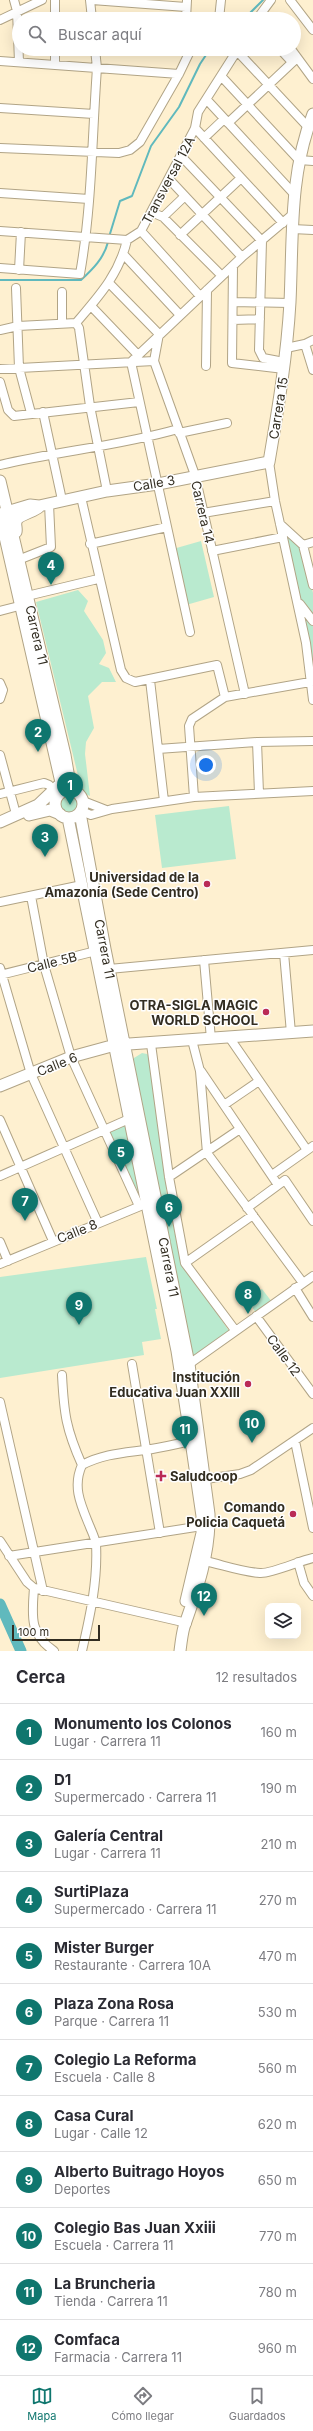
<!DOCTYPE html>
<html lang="es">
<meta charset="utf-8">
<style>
:root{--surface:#fff;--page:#f2f2f3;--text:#2b2b33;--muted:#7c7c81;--line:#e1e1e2;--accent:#0f766e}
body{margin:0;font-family:Inter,sans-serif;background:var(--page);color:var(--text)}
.controls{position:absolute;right:12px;bottom:12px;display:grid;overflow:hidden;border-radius:8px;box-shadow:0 4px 16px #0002}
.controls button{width:36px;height:36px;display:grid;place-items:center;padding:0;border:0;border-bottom:1px solid var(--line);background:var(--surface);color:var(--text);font:20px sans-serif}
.scale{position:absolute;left:12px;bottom:10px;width:88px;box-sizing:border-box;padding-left:4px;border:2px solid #322d21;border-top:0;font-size:11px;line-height:14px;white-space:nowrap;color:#322d21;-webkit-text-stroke:3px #fefefe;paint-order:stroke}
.you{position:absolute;left:206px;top:765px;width:14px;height:14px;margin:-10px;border:3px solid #fff;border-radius:50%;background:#1a73e8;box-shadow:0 0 0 6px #1a73e833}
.badge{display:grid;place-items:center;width:26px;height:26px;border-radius:50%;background:var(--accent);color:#fff;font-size:13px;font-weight:700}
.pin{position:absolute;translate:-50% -33px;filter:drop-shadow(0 1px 2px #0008)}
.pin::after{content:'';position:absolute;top:21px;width:14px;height:12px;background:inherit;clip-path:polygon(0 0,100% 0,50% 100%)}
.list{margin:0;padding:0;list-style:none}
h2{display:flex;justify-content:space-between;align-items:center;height:52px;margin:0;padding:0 16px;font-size:17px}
h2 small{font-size:13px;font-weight:400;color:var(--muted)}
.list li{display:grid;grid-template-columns:26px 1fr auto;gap:12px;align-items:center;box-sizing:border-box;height:56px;padding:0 16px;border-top:1px solid var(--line)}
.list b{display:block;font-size:15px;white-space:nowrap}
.list p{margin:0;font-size:13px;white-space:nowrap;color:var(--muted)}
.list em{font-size:13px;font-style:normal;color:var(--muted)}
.icon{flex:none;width:22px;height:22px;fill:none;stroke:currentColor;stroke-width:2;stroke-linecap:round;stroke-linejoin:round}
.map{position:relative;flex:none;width:313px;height:1651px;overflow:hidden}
.search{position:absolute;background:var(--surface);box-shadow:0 4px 16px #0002;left:12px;right:12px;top:12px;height:44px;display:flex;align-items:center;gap:10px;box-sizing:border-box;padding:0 14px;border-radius:22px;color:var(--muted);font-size:15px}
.sheet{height:724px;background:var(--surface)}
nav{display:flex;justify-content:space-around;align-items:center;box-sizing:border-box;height:56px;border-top:1px solid var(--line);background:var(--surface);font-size:11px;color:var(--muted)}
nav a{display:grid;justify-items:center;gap:2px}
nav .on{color:var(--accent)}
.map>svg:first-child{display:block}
</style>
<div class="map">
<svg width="313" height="1651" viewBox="0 0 313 1651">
<rect width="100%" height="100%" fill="#fef0d0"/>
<!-- green -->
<path fill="#b9eacf" d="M 286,532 L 303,548 L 313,593 L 313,686 Z
M 201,541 L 214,597 L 186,605 L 173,549 Z
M 78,590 L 88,601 L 84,611 L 103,640 L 106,653 L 99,664 L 109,668 L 116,682 L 102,682 L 88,696 L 94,728 L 86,742 L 85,754 L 90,796 L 82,792 L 36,602 Z
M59 804a10 10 0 1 1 20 0a10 10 0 1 1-20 0Z
M 229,806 L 236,859 L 162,868 L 155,815 Z
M 142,1053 L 147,1054 L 151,1058 L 168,1182 L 166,1190 L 180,1259 L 229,1331 L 192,1357 L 132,1064 L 134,1058 Z
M 126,1125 L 140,1196 L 108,1132 Z
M 146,1257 L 157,1309 L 155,1309 L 161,1339 L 142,1342 L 144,1355 L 0,1378 L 0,1277 Z
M 262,1289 L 272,1302 L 256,1313 L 247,1299 Z"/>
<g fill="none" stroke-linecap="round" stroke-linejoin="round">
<!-- stream -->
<path stroke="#60b9bd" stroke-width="2" d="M 244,19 L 263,0
M 109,237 L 120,201 L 132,196 L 151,146 L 179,107 L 200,64 L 210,49
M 0,280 L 81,280 C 93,269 104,258 108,242"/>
<!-- river -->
<path stroke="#60b9bd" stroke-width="11" d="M 0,1604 L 21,1651"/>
<!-- minor casing -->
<g stroke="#b1a486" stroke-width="10">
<path id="minor" d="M 14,0 L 17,11 L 19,62
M 90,0 L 92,19
M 92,0 L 186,7
M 290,0 L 313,30
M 55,19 L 55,0
M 186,19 L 187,0
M 219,19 L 221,0
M 257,19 L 271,0
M 0,20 L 42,0
M 280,49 L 292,62
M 291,49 L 313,79
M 237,51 L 308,127
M 0,61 L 179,74
M 55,65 L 55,49
M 221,76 L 299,160 L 313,161
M 207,100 L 295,195
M 0,108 L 94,114
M 228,123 L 297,58
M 195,128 L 283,223
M 204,138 L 224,119
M 0,148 L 119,153 L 130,150 L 140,142 L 179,74 L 191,49
M 181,156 L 262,241 L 259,350 L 263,358 L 284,362
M 169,179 L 242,257
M 0,193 L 89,199
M 151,212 L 163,217 L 222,276
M 163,217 L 185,196
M 292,229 L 313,230
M 0,231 L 127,240
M 141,231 L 200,296
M 180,235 L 241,178
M 124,255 L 180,315
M 233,266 L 232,363 L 284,369
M 0,268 L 80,274 C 92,206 92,137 97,68 L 95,49
M 19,270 L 21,232
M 110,284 L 159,334 L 154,361 L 195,475 L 245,694
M 16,288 L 19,368 L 31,413
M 233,302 L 290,303
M 91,306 L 137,354
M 233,320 L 260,319
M 62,323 L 62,292
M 76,323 C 98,297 119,275 127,240 L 141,231 L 195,128 L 198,112 L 238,49
M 76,323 L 79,328 L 90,406 L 107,491
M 0,330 L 18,326 L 76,323
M 305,344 L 313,370
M 286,348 L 305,344 L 313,340
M 206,366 L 207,290
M 0,369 L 154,361
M 0,382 L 8,410 L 14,416 L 139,402
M 43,412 L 62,500
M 179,433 L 227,423
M 269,462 L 275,501 L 306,643 L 313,700
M 0,465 C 59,451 119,446 178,429
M 81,497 L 121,670 L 126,678 L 135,682 L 217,665 L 225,697
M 203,513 L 275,501
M 280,524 L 303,545 L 313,585
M 90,544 L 167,527
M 303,545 L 313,542
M 212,551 L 283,537
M 13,562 L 51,547 L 49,504
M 27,596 L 98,579
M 300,604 L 313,621
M 0,611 L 19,606
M 190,632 L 131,362 L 242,257 L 293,214
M 150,680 L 164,801
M 0,683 L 3,690 L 0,699
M 257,742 L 259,793
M 158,749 L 257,742 L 313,741
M 0,755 L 16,814
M 0,794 L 44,783 L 49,785 L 58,795
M 194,797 L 189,726 L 192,719 L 225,697 L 310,682
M 83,801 L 106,810
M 81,811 L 91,815 L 112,809 L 194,797 L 313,791
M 31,896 L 44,965 L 71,1057 L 139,1206
M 0,902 L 82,885
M 284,953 L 291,1033
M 204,960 L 211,1039
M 0,968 L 31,1074 L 98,1223
M 109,969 L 313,950
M 0,975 L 100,950
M 229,1037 L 307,1150
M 192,1040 L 200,1071 L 207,1153 L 303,1283
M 151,1044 L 169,1177 L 185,1263 L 235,1330
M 201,1071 L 278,1185
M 224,1105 L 259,1081
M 0,1120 L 53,1241
M 272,1175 L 313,1146
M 0,1176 L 129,1119
M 169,1177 L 240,1129
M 247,1208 L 285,1180 L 313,1221
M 0,1242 L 8,1261
M 185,1263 L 253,1215
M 0,1264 L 143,1205
M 295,1288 L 313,1317
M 256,1316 L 313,1394
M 132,1364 L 160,1533
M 185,1367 L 313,1276
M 62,1375 C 64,1414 66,1429 82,1465 C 72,1487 81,1505 90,1527 C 92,1532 95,1538 96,1544 C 98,1581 90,1616 82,1651
M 0,1402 L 43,1591
M 295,1441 L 313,1528
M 82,1465 C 103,1454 123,1453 145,1450 C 161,1448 176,1444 191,1441
M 199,1480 L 240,1474 L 251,1470 L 313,1428
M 0,1541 L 27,1582 L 34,1588 L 187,1623
M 9,1556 L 202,1526
M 205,1561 C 223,1565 242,1572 260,1573 C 271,1574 299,1561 313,1558
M 298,1562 L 304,1583 L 313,1596
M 34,1588 C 32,1615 29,1634 54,1651"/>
</g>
<!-- major casing -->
<g stroke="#b1a486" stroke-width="13">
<path id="major" d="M 0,481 L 65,755 L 71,790
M 0,514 L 30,505 L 39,506 L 107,491 L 158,484 L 269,462 C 278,409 287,356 290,302 C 293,239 289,174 313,114
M 0,515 L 63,791
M 16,532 C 17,529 15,525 16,522 C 17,515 34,512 39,507
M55 804a14 14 0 1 1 28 0a14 14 0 1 1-28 0Z
M 80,813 L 105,949 L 189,1364 L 209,1514 C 210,1554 197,1590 184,1627 C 182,1634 181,1643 180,1651
M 29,815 L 50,810 L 60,814
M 68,818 L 177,1351 L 191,1441 L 202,1516 L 202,1533 L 186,1601
M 0,822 L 38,805 L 58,786
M 0,1086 L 71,1057 L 115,1045 L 313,1031"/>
</g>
<!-- minor -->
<use href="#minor" stroke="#fff" stroke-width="8"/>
<!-- major -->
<use href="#major" stroke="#fff" stroke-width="11"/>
</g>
<!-- markers -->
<g fill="#ba2b56" stroke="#fefefe" stroke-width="1.5">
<circle cx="207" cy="884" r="4"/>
<circle cx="266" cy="1012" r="4"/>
<circle cx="248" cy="1384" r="4"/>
<path d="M159 1470h4v4h4v4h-4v4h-4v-4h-4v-4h4z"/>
<circle cx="293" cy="1514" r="4"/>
</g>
<g text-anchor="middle" stroke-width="3" stroke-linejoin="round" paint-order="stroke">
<!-- street labels -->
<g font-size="13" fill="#322d21" stroke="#fefefe">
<text transform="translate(168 180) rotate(-62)" y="5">Transversal 12A</text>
<text transform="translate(278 408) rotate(-81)" y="5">Carrera 15</text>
<text transform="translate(154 483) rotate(-10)" y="5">Calle 3</text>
<text transform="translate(203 512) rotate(77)" y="5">Carrera 14</text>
<text transform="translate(37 635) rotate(77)" y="5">Carrera 11</text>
<text transform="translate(105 949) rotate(79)" y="5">Carrera 11</text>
<text transform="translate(52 962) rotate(-14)" y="5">Calle 5B</text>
<text transform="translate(57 1064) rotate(-22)" y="5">Calle 6</text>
<text transform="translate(77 1231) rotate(-22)" y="5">Calle 8</text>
<text transform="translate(169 1267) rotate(79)" y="5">Carrera 11</text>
<text transform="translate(284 1355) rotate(54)" y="5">Calle 12</text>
</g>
<!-- poi labels -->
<g font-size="13" font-weight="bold" fill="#322d21" stroke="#fefefe" text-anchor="end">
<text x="199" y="882">Universidad de la<tspan x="199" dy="15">Amazonía (Sede Centro)</tspan></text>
<text x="258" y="1010">OTRA-SIGLA MAGIC<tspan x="258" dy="15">WORLD SCHOOL</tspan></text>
<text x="240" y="1382">Institución<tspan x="240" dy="15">Educativa Juan XXIII</tspan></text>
<text x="170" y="1481" text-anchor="start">Saludcoop</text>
<text x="285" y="1512">Comando<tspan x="285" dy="15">Policia Caquetá</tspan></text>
</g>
</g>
</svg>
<div class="controls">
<button><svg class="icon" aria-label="layers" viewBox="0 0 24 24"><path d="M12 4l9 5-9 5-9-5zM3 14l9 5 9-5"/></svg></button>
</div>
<div class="scale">100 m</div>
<div class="you"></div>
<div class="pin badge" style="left:70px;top:805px">1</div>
<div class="pin badge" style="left:38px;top:752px">2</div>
<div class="pin badge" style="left:45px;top:857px">3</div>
<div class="pin badge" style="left:51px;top:585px">4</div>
<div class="pin badge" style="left:121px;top:1172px">5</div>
<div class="pin badge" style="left:169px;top:1227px">6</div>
<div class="pin badge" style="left:25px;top:1221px">7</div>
<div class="pin badge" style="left:248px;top:1314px">8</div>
<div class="pin badge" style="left:79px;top:1325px">9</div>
<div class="pin badge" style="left:252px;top:1443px">10</div>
<div class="pin badge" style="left:185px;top:1449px">11</div>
<div class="pin badge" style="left:204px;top:1616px">12</div>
<div class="search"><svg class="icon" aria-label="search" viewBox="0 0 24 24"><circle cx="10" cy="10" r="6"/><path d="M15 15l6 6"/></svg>Buscar aquí</div>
</div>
<section class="sheet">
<h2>Cerca<small>12 resultados</small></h2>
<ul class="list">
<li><span class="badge">1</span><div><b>Monumento los Colonos</b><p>Lugar · Carrera 11</p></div><em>160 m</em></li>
<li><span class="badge">2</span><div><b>D1</b><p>Supermercado · Carrera 11</p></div><em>190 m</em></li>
<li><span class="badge">3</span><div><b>Galería Central</b><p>Lugar · Carrera 11</p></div><em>210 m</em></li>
<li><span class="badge">4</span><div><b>SurtiPlaza</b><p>Supermercado · Carrera 11</p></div><em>270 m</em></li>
<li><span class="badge">5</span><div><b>Mister Burger</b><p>Restaurante · Carrera 10A</p></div><em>470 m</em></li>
<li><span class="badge">6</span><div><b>Plaza Zona Rosa</b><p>Parque · Carrera 11</p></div><em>530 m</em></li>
<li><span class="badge">7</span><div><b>Colegio La Reforma</b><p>Escuela · Calle 8</p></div><em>560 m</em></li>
<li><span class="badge">8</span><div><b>Casa Cural</b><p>Lugar · Calle 12</p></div><em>620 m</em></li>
<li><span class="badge">9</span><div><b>Alberto Buitrago Hoyos</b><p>Deportes</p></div><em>650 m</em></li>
<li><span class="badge">10</span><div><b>Colegio Bas Juan Xxiii</b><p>Escuela · Carrera 11</p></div><em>770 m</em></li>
<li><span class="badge">11</span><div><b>La Bruncheria</b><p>Tienda · Carrera 11</p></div><em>780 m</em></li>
<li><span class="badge">12</span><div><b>Comfaca</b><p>Farmacia · Carrera 11</p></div><em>960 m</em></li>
</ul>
</section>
<nav>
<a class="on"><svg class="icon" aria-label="map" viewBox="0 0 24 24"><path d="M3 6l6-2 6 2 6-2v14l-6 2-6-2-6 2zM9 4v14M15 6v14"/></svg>Mapa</a>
<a><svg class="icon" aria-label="directions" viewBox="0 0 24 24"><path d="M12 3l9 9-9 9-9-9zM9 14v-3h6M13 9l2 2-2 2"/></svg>Cómo llegar</a>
<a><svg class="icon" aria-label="saved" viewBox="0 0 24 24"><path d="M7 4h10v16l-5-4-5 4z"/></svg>Guardados</a>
</nav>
